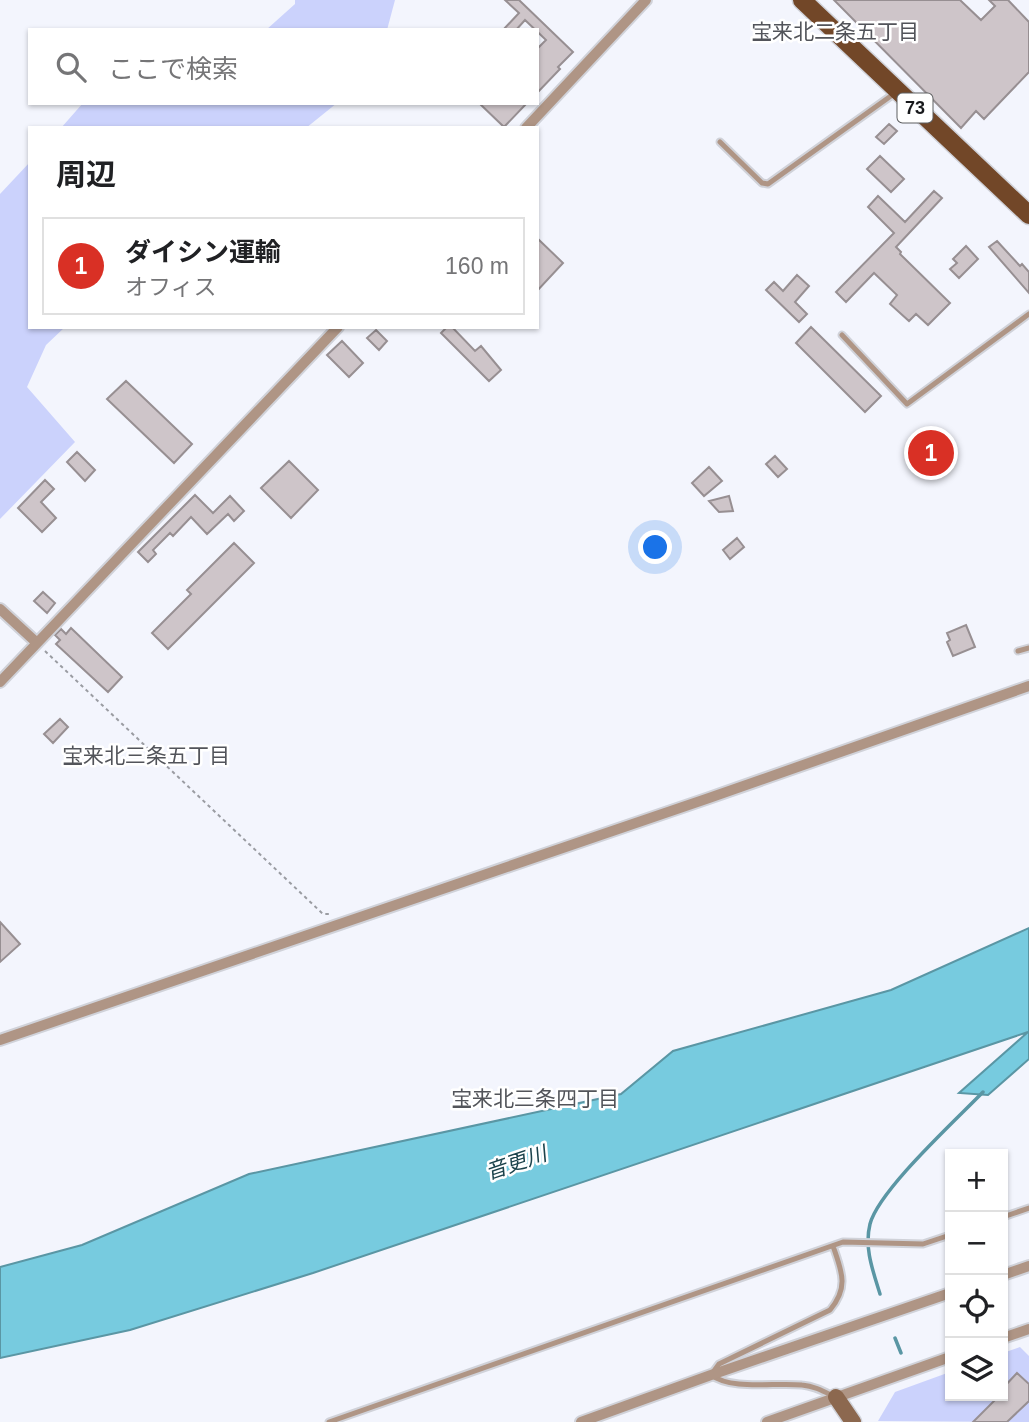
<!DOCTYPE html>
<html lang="ja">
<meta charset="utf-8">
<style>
:root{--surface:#fff;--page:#f6f6f6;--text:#202124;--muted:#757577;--line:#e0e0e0;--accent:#d93025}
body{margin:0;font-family:Helvetica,"Noto Sans JP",sans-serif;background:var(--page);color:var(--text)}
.controls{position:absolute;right:21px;bottom:21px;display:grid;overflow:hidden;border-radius:0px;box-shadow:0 2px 5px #0004}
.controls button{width:63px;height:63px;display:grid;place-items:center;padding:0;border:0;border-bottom:2px solid var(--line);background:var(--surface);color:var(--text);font:35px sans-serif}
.you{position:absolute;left:656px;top:548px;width:24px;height:24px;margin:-18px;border:5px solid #fff;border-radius:50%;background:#1a73e8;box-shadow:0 0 0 10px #1a73e833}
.badge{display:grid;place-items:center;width:46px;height:46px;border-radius:50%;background:var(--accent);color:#fff;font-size:23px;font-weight:700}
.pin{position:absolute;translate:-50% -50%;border:4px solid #fff;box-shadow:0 2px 7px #0006}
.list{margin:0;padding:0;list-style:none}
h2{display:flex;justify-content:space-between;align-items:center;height:91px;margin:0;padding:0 28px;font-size:30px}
h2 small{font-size:23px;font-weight:400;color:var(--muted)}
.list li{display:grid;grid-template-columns:46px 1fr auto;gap:21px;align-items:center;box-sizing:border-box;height:98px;margin:0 14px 14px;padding:0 14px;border:2px solid var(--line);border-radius:0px}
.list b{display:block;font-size:26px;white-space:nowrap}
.list p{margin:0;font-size:23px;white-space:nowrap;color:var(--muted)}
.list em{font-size:23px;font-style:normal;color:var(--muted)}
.icon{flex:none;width:38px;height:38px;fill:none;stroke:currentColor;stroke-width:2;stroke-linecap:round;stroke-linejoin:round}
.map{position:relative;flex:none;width:1029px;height:1422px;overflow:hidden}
.search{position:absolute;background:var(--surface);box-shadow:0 2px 5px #0004;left:28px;top:28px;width:511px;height:77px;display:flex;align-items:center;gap:18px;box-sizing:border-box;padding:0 24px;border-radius:0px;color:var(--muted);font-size:26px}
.panel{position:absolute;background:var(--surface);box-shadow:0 2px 5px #0004;left:28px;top:126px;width:511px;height:203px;border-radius:0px}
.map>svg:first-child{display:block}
</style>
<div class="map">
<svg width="1029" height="1422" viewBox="0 0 1029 1422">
<rect width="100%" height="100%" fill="#f3f5fd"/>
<!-- green -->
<path fill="#cbd2fc" d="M 295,0 L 395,0 L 387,30 L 266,30 L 295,4 Z
M 83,103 L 337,103 L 306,128 L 61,128 Z
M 30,162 L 30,327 L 65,327 L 46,345 L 27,387 L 75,442 L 0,519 L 0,194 Z
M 1020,1347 L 1029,1356 L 1029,1422 L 878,1421 L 895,1392 L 950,1372 L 950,1396 L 1003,1396 L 1003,1353 Z"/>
<!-- water -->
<path fill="#77cbdf" stroke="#5a96a4" stroke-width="2" d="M 1029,928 L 1029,1059 L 988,1095 L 959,1093 L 1028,1032 L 313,1273 L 130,1330 L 0,1358 L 0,1267 L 82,1245 L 249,1174 L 621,1094 L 673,1051 L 891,990 Z"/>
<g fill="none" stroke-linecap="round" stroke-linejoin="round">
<!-- stream -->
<path stroke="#5a96a4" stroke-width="3.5" d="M 880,1294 C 873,1271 864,1248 870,1224 C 879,1190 956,1120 983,1092
M 895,1338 L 901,1353"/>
</g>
<!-- building -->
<path fill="#cec5c9" stroke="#978f92" stroke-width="2" d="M 505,0 L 519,0 L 573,52 L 558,67 L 560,69 L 537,93 L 537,49 L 546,40 L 525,20 L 516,30 L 503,30 L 519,13 Z
M 834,0 L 960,0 L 981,20 L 995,6 L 989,0 L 1008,0 L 1029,22 L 1029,72 L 984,119 L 976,111 L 961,128 Z
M 479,103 L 527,103 L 504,127 Z
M 889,124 L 897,131 L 884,144 L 876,137 Z
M 880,156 L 904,179 L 891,192 L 867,169 Z
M 934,191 L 942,198 L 896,247 L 901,252 L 900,254 L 950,303 L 928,325 L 916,314 L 909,321 L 890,304 L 897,295 L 874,273 L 846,302 L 836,292 L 894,233 L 868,207 L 878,196 L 905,222 Z
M 537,238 L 563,263 L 537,291 Z
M 997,241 L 1020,266 L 1022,264 L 1029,272 L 1029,293 L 989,247 Z
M 966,246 L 978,259 L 959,278 L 950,269 L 957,263 L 953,259 Z
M 797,275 L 809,286 L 795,302 L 807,314 L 799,322 L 766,290 L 774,282 L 783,291 Z
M 447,327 L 452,327 L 475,351 L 481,346 L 501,370 L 489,381 L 441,333 Z
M 811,327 L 881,396 L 865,412 L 796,343 Z
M 376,330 L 387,341 L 379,350 L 367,338 Z
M 342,341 L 363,363 L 349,377 L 327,355 Z
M 126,381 L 192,444 L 174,463 L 107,399 Z
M 77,452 L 95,470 L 85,481 L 67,462 Z
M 775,456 L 787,469 L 778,477 L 766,464 Z
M 289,461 L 318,490 L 291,518 L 261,488 Z
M 709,467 L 722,481 L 704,496 L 692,483 Z
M 45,480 L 54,489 L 41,502 L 56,518 L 42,532 L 18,508 Z
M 195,495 L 213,513 L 230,496 L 244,511 L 234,521 L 228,514 L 207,534 L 191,517 L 173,536 L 170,533 L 153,550 L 156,554 L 148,562 L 138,552 Z
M 729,496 L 733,511 L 719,512 L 709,501 Z
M 737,538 L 744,547 L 730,559 L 723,550 Z
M 234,543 L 254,563 L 168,649 L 152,633 L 191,594 L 187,590 Z
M 43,592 L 55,603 L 47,613 L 34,601 Z
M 966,625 L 975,647 L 953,656 L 947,642 L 950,640 L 947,633 Z
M 71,628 L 122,677 L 108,692 L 56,644 L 60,640 L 55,635 L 61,629 L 66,634 Z
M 60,719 L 68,727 L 53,743 L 44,734 Z
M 0,922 L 20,944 L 0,962 Z
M 1017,1373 L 1029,1384 L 1029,1401 L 1007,1422 L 973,1422 L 999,1396 L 1003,1396 L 1003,1388 Z"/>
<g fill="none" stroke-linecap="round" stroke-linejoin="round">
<!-- lane casing -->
<g stroke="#d0d2d9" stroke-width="9">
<path id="lane" d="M 720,142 L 762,183 L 768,184 L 895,93
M 842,335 L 907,404 L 1029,314
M 1018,651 L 1029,648
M 1003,1217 L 1029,1208
M 833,1246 C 842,1272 849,1287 830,1310 L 719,1364 L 711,1375 C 733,1391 775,1382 802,1385 C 814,1386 823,1391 833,1396
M 329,1422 L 843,1242 L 923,1244 L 950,1235"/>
</g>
<!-- street casing -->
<g stroke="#d0d2d9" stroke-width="14">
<path id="street" d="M 526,128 L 646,0
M 0,609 L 37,643
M 0,682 L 338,327
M 0,1040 L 709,798 L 1029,686
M 1003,1275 L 1029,1266
M 1003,1338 L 1029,1329
M 581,1422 L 711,1375 L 950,1293
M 767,1422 L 950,1357"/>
</g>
<!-- secondary casing -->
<g stroke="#d0d2d9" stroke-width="19">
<path id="secondary" d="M 836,1397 L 853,1422"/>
</g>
<!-- primary casing -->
<g stroke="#d0d2d9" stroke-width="21">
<path id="primary" d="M 802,0 L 1029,215"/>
</g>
<!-- path -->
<path stroke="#9a9ca2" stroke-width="2" stroke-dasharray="3.5 3.5" stroke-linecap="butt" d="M 45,651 L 323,914 L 330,914"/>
<!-- lane -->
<use href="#lane" stroke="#af9585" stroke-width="5"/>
<!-- street -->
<use href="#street" stroke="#af9585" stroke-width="10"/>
<!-- secondary -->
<use href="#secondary" stroke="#8c684f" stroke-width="16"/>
<!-- primary -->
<use href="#primary" stroke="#724728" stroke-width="18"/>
</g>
<g text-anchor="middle" stroke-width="5" stroke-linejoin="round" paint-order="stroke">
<!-- shield labels -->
<rect fill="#fff" stroke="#5d5e60" stroke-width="2" x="897.5" y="93.5" width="35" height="29" rx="5"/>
<g font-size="18" font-weight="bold" fill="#18191c">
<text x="915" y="114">73</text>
</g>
<!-- neighbourhood labels -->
<g font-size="21" fill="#52545a" stroke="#fff">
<text x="835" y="39">宝来北二条五丁目</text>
<text x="146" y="763">宝来北三条五丁目</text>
<text x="535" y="1106">宝来北三条四丁目</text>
</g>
<!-- water labels -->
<g font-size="21" font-style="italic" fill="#1c434c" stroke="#fff">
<text transform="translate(516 1163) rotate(-19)" y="7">音更川</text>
</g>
</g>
</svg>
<div class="controls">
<button>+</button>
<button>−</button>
<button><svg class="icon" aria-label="locate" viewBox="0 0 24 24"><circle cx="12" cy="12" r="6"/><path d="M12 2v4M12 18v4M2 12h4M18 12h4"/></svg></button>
<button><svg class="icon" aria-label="layers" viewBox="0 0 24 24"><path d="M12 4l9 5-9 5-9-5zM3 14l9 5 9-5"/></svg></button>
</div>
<div class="you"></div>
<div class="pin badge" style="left:931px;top:453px">1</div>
<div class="search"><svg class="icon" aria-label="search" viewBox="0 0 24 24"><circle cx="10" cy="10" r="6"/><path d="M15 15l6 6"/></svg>ここで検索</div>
<section class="panel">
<h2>周辺<small></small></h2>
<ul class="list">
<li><span class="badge">1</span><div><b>ダイシン運輸</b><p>オフィス</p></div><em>160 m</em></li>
</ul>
</section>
</div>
